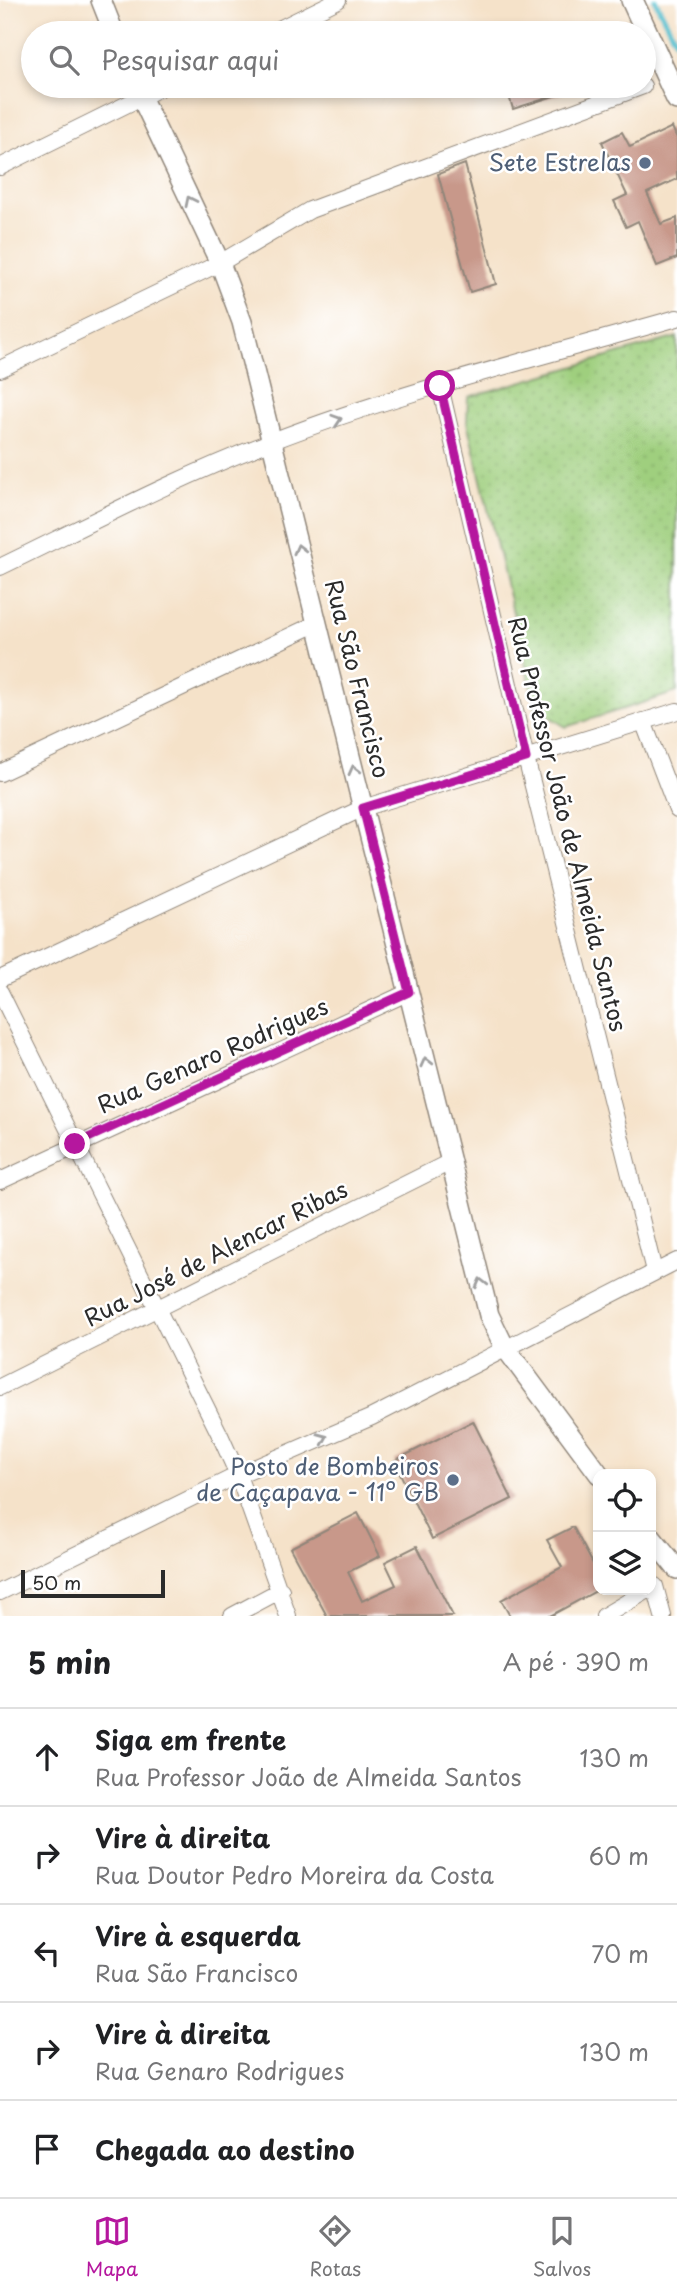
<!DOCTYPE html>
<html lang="pt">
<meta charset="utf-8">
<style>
:root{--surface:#fff;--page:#f6f6f6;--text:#202124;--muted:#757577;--line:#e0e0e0;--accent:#b5179e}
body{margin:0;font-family:"Playpen Sans",sans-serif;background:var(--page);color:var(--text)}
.controls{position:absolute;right:21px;bottom:21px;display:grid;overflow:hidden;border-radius:14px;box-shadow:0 4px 10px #0003}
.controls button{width:63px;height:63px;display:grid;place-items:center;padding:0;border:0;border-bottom:2px solid var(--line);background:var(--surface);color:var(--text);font:35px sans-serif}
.scale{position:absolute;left:21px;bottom:18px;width:144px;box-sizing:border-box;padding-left:7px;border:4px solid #2b2b2b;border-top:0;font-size:19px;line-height:24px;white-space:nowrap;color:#2b2b2b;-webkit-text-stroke:5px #fff;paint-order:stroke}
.stop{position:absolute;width:21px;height:21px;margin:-16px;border:5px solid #b5179e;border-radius:50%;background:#fff}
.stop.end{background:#b5179e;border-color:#fff;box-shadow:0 2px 7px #0008}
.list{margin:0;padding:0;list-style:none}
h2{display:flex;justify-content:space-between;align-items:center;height:91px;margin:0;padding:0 28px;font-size:30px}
h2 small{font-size:23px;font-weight:400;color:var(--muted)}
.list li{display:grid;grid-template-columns:46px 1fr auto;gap:21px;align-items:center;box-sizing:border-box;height:98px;padding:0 28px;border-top:2px solid var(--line)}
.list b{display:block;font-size:26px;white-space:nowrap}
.list p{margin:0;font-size:23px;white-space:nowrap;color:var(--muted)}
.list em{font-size:23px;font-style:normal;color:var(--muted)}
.icon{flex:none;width:38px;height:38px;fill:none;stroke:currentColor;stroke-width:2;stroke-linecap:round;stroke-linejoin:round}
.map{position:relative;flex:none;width:677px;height:1616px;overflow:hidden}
.search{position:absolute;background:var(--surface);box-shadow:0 4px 10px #0003;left:21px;right:21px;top:21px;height:77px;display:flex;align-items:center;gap:18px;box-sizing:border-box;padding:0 24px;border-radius:38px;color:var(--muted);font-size:26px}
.sheet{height:581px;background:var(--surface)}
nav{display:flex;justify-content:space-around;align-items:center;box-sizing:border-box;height:98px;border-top:2px solid var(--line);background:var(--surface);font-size:19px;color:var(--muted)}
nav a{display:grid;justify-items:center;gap:4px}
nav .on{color:var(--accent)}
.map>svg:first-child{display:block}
</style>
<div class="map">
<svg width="677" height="1616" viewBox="0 0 677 1616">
<defs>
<pattern id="grass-dots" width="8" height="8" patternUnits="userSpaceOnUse" patternTransform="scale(1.75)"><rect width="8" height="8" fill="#9fcf7e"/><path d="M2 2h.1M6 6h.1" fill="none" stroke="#89b26d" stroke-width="1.8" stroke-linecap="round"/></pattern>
</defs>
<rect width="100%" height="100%" fill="#fff"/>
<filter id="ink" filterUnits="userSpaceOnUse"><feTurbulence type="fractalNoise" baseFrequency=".0143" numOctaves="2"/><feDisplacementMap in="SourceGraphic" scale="14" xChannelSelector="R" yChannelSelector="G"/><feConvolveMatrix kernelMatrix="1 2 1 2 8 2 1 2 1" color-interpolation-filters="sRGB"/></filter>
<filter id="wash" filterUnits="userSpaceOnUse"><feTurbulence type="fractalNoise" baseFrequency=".00686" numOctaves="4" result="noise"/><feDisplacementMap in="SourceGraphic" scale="28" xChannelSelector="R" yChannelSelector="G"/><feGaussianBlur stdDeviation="1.57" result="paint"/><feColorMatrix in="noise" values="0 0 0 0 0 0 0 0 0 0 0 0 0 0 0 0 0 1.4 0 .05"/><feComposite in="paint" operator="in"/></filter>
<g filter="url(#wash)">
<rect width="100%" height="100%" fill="#f5e2c9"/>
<!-- grass -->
<path fill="url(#grass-dots)" stroke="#657d54" stroke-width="2" d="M 677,337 L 677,692 L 566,727 L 536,708 L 467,422 L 468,397 Z"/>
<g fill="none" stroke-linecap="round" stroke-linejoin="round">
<!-- stream -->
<path stroke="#52becd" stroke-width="6" d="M 655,0 L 677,43"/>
</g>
<g id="blocks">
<!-- building -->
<path fill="#c8988a" d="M 506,86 L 575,86 L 576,89 L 513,109 Z
M 672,127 L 677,138 L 677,179 L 647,193 L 661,224 L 677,218 L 677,258 L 657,266 L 638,221 L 626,227 L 614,201 L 627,195 L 602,142 L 622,132 L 630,147 Z
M 465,164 L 496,284 L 470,292 L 438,174 Z
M 473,1421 L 512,1499 L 432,1539 L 394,1461 Z
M 358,1513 L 380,1556 L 348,1572 L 362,1601 L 396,1585 L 385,1562 L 417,1546 L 453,1616 L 327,1616 L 290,1548 Z
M 573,1527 L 598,1573 L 598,1590 L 550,1616 L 510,1616 L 501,1600 L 562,1567 L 547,1540 Z"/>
</g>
</g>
<g filter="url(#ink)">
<use href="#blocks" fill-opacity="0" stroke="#90867a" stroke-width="2"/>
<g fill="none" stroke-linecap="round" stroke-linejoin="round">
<!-- minor casing -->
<g stroke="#90867a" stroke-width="18">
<path id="minor" d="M 271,33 L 338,0
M 0,167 L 164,86
M 0,369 L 220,263 L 310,210 L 643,86
M 440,386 L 526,758 L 654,1271
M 0,567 C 89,524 178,477 270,442 C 402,391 541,357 677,318
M 643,721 L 677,810
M 0,773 L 318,623
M 0,979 L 363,808 L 677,711
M 0,992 L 220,1435 L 238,1475 L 288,1616
M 0,1181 L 409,992
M 0,1387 L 452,1161
M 655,1586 L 663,1616
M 0,1592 L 238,1475 L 372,1417 L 677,1261
M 232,1616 L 281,1590
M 604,1616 L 648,1590"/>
</g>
<!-- tertiary casing -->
<g stroke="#90867a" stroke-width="22">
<path id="tertiary" d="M 101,0 L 114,33
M 136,86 L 220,263 L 242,322 L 489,1315 L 504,1346 L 599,1474
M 651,1537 L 677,1569"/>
</g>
<!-- secondary casing -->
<g stroke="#90867a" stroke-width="24">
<path id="secondary" d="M 632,0 L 677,99"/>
</g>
<!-- minor -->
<use href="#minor" stroke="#fff" stroke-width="16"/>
<!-- tertiary -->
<use href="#tertiary" stroke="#fff" stroke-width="19"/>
<!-- secondary -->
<use href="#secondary" stroke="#fff" stroke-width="21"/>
</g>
<!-- one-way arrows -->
<defs><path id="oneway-chevron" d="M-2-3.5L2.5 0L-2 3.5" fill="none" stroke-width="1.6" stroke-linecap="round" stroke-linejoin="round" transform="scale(1.75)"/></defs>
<g stroke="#a0a0a0">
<use href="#oneway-chevron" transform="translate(190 201) rotate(-116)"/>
<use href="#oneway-chevron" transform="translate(337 420) rotate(-18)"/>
<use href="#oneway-chevron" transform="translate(299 549) rotate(-104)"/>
<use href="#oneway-chevron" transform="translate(354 770) rotate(-104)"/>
<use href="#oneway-chevron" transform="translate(426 1062) rotate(-104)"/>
<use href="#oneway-chevron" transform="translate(481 1283) rotate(-104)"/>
<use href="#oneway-chevron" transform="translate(323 1438) rotate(-23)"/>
</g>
</g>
<g fill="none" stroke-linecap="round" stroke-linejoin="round" filter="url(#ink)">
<!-- route -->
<path stroke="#b5179e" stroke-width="9" d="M 75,1144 L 409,992 L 363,808 L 526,758 L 440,386"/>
</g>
<!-- markers -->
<g fill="#5c6f8a" stroke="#fff" stroke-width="2.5">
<circle cx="645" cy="163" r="7"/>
<circle cx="453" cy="1480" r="7"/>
</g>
<g text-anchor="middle" stroke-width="5" stroke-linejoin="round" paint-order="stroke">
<!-- service labels -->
<g font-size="23" fill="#4e5e75" stroke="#fff" text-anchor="end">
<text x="631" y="171">Sete Estrelas</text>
<text x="439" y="1475">Posto de Bombeiros<tspan x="439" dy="26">de Caçapava - 11º GB</tspan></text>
</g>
<!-- street labels -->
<g font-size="23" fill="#2b2b2b" stroke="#fff">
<text transform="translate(357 679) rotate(76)" y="8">Rua São Francisco</text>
<text transform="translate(567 824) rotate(76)" y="8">Rua Professor João de Almeida Santos</text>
<text transform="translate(213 1056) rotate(-24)" y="8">Rua Genaro Rodrigues</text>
<text transform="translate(216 1254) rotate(-27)" y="8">Rua José de Alencar Ribas</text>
</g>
</g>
</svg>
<div class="controls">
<button><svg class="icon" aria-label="locate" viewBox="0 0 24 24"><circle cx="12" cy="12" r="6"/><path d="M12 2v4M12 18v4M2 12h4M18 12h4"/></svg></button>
<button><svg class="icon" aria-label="layers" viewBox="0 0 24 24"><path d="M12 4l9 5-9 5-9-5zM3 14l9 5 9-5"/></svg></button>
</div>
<div class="scale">50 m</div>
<div class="stop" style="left:440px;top:386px"></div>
<div class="stop end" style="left:75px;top:1144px"></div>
<div class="search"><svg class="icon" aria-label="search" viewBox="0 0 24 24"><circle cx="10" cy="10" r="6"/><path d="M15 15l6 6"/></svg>Pesquisar aqui</div>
</div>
<section class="sheet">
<h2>5 min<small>A pé · 390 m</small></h2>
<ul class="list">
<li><svg class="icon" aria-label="ahead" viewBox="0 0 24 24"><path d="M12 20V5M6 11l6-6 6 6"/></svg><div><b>Siga em frente</b><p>Rua Professor João de Almeida Santos</p></div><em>130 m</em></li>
<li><svg class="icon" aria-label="right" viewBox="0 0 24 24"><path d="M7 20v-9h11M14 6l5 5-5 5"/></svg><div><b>Vire à direita</b><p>Rua Doutor Pedro Moreira da Costa</p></div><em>60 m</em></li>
<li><svg class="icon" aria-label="left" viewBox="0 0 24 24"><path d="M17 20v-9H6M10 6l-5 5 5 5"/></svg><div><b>Vire à esquerda</b><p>Rua São Francisco</p></div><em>70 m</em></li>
<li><svg class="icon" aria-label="right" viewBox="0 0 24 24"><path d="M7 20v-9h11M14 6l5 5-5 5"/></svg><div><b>Vire à direita</b><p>Rua Genaro Rodrigues</p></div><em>130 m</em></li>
<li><svg class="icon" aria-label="arrive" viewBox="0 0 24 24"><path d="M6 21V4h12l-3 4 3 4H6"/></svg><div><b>Chegada ao destino</b></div></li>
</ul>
</section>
<nav>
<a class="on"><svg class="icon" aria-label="map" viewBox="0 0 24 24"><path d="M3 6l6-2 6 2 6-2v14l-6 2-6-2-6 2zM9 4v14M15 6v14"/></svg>Mapa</a>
<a><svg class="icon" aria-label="directions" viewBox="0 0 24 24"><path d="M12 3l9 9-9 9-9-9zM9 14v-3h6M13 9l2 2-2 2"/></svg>Rotas</a>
<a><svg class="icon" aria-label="saved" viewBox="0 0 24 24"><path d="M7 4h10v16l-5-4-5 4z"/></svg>Salvos</a>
</nav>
